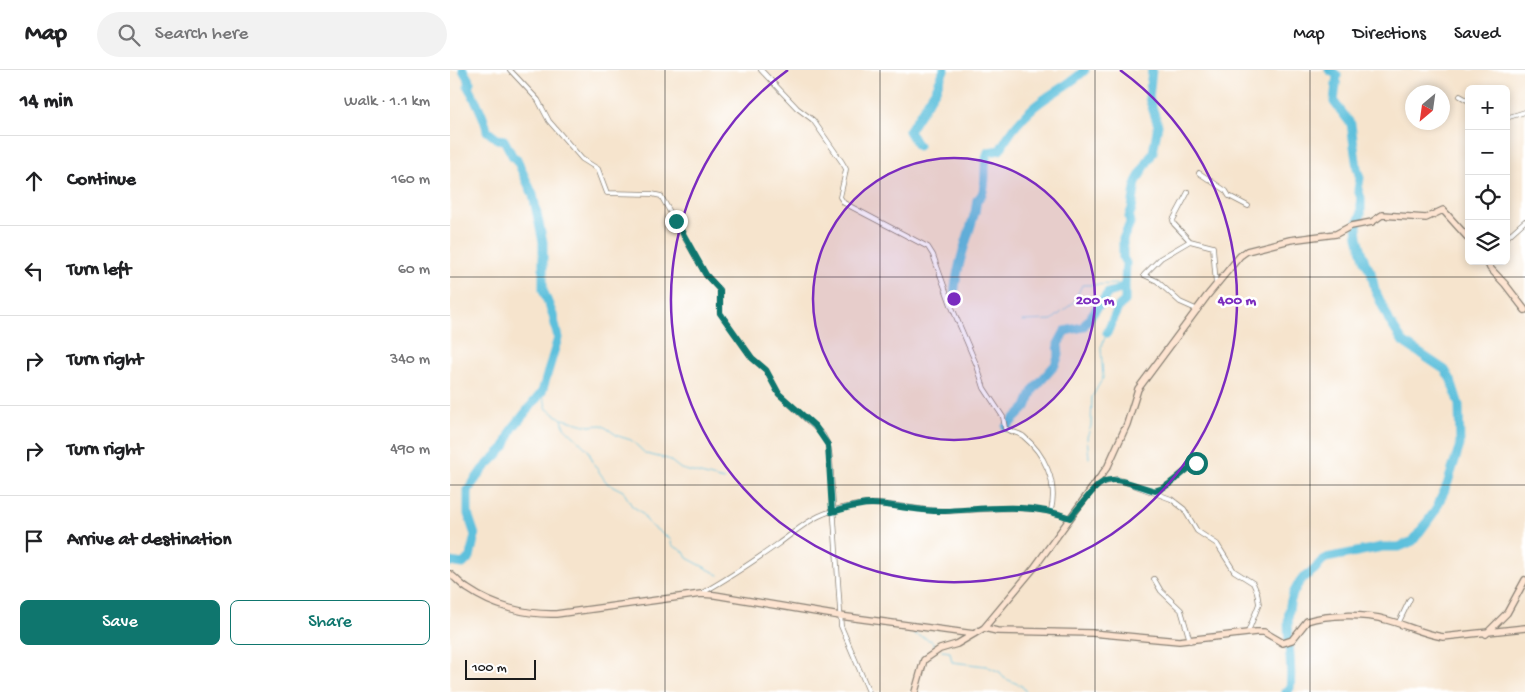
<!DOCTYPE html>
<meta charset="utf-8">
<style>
:root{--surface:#fff;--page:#f2f2f2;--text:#202124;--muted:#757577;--line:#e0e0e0;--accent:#0f766e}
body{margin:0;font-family:"Gochi Hand",sans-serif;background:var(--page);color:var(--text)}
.controls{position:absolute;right:15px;top:15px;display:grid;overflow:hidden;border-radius:8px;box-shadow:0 2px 8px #0003}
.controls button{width:45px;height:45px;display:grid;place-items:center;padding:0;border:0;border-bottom:1px solid var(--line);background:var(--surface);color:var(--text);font:25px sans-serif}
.compass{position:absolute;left:955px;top:15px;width:45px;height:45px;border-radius:50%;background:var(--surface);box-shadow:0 2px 8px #0003;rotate:209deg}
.scale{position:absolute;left:15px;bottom:12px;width:71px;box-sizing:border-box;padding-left:5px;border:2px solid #1c1c1c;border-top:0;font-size:14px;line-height:18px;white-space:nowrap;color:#1c1c1c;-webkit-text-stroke:4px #fff;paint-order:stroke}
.stop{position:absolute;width:15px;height:15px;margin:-11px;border:4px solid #0f766e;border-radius:50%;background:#fff}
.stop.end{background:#0f766e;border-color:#fff;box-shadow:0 1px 5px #0008}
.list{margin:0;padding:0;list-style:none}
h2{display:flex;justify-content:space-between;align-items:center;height:65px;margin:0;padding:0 20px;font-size:21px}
h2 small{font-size:16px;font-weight:400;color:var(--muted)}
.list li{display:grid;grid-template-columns:32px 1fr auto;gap:15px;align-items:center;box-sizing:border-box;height:90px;padding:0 20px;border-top:1px solid var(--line)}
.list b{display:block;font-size:19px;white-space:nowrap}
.list em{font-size:16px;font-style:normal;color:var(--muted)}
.actions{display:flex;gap:10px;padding:15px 20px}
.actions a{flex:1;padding:11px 0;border:1px solid var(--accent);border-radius:8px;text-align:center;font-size:18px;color:var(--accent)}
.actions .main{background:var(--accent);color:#fff}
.icon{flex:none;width:28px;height:28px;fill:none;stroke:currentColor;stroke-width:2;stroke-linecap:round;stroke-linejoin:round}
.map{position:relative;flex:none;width:1075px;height:622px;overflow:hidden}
header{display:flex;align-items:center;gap:30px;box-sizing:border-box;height:70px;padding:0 25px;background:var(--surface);border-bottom:1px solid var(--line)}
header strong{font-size:24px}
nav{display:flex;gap:28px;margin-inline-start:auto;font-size:18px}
.search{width:350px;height:45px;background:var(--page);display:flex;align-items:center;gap:12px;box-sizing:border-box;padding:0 18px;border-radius:28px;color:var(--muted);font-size:19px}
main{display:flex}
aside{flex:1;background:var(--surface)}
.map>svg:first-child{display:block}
</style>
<header>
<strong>Map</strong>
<div class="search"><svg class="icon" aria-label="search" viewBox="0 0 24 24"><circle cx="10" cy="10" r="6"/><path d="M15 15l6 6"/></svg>Search here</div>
<nav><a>Map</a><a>Directions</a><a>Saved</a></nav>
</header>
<main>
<aside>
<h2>14 min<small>Walk · 1.1 km</small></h2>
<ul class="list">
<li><svg class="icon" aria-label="ahead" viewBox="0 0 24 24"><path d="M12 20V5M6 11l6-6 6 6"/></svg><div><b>Continue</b></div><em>160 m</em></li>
<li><svg class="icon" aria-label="left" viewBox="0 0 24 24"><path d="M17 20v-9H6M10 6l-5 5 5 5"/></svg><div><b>Turn left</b></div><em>60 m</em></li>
<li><svg class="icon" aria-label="right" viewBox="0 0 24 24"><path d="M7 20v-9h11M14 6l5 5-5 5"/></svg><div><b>Turn right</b></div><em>340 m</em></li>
<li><svg class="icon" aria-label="right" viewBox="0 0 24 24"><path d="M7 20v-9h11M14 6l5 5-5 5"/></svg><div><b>Turn right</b></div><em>490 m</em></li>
<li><svg class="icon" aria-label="arrive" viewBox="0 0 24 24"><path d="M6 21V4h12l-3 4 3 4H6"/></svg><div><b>Arrive at destination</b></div></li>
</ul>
<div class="actions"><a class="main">Save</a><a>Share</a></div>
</aside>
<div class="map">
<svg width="1075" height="622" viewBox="0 0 1075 622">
<rect width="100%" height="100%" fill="#fff"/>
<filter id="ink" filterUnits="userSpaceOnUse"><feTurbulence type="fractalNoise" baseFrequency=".02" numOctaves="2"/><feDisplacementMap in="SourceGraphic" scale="10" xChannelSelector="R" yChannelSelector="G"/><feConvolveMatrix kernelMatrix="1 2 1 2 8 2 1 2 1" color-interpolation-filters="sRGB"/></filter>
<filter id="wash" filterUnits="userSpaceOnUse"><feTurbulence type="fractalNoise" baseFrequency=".0096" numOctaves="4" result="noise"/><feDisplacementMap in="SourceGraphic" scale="20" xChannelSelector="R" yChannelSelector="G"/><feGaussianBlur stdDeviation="1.12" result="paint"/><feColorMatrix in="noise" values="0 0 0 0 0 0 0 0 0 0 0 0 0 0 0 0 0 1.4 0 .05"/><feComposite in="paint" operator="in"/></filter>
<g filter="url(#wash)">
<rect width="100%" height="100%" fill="#f6e4cd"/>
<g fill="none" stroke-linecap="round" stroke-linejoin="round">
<!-- stream -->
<path stroke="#5dc0dc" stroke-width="1" d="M 572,251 L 602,250 L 624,232 L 632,215 L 675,214
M 92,322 L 97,339 L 112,349 L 114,357 L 138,380 L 145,396 L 157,413 L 173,421 L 182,436 L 191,442 L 200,455 L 220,469 L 222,475 L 234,482 L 237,488 L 269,505
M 113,349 L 139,356 L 152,355 L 168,366 L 181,370 L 196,384 L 218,389 L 231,399 L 274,410
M 639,388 L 637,367 L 641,356 L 642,327 L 653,308 L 651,277 L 657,263
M 462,563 L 482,571 L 486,578
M 492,581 L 500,582 L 502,592 L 536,596 L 550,602 L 554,608 L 572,616 L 576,622"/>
<!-- river -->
<path stroke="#5dc0dc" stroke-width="9" d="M 468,76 L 459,61 L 486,19 L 494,0
M 504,227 C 506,197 517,170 525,142 C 526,138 526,133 527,130 C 528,129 531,126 532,124 C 538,111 532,95 538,82 L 550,80 C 558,65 571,48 584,37 C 600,23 620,15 635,0
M 657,263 L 669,236 L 675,231 L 675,214
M 556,357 L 576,337 L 583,320 L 605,295 L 609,285 L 608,274 L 615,261 L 633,257 L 658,223 L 671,219 L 675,214 L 676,193 L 673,188 L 673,169 L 680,153 L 679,147 L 682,138 L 686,112 L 703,82 L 708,55 L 699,28 L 702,0
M 0,492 L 13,494 L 20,487 L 25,465 L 18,444 L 18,420 L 32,400 L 55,377 L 62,359 L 92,322 L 108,268 L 103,245 L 93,220 L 93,172 L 83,125 L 66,88 L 63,87 L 54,70 L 47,69 L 37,61 C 36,51 24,26 18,17 L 20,12 L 13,0
M 836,622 L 840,618 C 845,584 826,537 853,508 C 857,504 863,502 866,498 C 870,493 870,491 876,488 L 932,477 L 949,477 L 963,471 L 985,441 L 997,415 L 1010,375 L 1009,335 L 1001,310 L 995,300 L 953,272 L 940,252 L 925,220 L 921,202 L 915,192 L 908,167 L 907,156 L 911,144 L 911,128 L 908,120 L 910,108 L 907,98 L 901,54 L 884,32 L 887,5 L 879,0"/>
</g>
</g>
<g filter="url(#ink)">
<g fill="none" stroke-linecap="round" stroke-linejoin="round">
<!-- street casing -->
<g stroke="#898074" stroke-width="5.5">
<path id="street" d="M 60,0 L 88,30 L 99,51 L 132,89 L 148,99 L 157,123 L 202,124 L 211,126 L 256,205 L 270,220 L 270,243 L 302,288 L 316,300 L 329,324 L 373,365 L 378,375 L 380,388 L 391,556 L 419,622
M 311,0 L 347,38 L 363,50 L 392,92 L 396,99 L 395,105 L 390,127 L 394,133 L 478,177 L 483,185 L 501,235 L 527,296 L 534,318 L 553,347 L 555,358 C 560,362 567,362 573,366 C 594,383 608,412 601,440
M 1010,26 L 1019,31
M 1056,48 L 1075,42
M 749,103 L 776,121 L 779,126 L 798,136
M 738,122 L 723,150 L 724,154 L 740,171 L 763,177 L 766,215
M 1056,168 L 1075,151
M 740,171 L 711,188 L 694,205 L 707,211 L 730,232 L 748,240
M 646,414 L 667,409 L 721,429 L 734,439 L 747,461 L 767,474 L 784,501 L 803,513 L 807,522 L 809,534 L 798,562
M 705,421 C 720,417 732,402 745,393
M 704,509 L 711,521 L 731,540 L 740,571
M 252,523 C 279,508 304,491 328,474 C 342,464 354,453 369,446 C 384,439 405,434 421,434 C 445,433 469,441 493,441 C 536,441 579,431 620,448
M 948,554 L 960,529"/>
</g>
<!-- secondary casing -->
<g stroke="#898074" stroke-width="8">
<path id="secondary" d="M 1037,191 L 1040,198 L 1055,214 L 1075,240
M 0,504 C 6,508 11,515 18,519 C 43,536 75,545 106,544 L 251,524 L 265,525 L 390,546 L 524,564
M 534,558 L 547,561 L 642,563 L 729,571 L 806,562 L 814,562 L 833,573 L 842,570 L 857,551 C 878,544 916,544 937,550 C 956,555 973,564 993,567 L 1075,558
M 1036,564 L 1057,543 L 1075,510
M 465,622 L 474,590 L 490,579 L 507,574 L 534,558 L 584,498 L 658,396 L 677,354 L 688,319 L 757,226 L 790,186 L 797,181 L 840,170 L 886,164 L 901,156 L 922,152 L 932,145 L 976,148 L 993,140 L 1019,169"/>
</g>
<!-- street -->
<use href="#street" stroke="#fff" stroke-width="4"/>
<!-- secondary -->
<use href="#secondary" stroke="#fde4d1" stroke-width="5.5"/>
</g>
</g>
<g fill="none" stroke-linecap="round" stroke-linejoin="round" filter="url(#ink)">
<!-- route -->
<path stroke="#0f766e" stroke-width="6" d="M 226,151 L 256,205 L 270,220 L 270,243 L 302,288 L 316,300 L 329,324 L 365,356 L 378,375 L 382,442 C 394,439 410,433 423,434 C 447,435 471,442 495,441 C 537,439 581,432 620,448 C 657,404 649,403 705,421 C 720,417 732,402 746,393"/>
</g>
<!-- grid -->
<path fill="none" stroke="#1c1c1c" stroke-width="1" stroke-opacity="0.55" d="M 215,0 L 215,622M 430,0 L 430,622M 645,0 L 645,622M 860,0 L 860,622M 0,207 L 1075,207M 0,415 L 1075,415"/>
<!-- distance rings -->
<circle cx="504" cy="229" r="141" fill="#7b2cbf" fill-opacity=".12"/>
<g fill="none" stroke="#7b2cbf" stroke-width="2.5">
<circle cx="504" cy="229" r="141"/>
<path d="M670 0A283 283 0 1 1 338 0"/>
</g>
<circle cx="504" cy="229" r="8" fill="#7b2cbf" stroke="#fff" stroke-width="2.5"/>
<g font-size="15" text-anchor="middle" font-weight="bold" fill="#7b2cbf" stroke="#fff" stroke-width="5" stroke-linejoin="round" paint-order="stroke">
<text x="645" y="234">200 m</text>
<text x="787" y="234">400 m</text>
</g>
</svg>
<div class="controls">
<button>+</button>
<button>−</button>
<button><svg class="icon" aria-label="locate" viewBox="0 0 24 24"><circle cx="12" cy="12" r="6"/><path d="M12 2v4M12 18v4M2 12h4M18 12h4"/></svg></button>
<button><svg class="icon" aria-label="layers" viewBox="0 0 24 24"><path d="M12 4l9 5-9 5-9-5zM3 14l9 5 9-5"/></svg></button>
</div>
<svg class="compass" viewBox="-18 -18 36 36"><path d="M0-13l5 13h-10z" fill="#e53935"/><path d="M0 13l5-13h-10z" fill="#757577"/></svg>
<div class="scale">100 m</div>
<div class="stop" style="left:746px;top:393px"></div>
<div class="stop end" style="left:226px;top:151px"></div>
</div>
</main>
